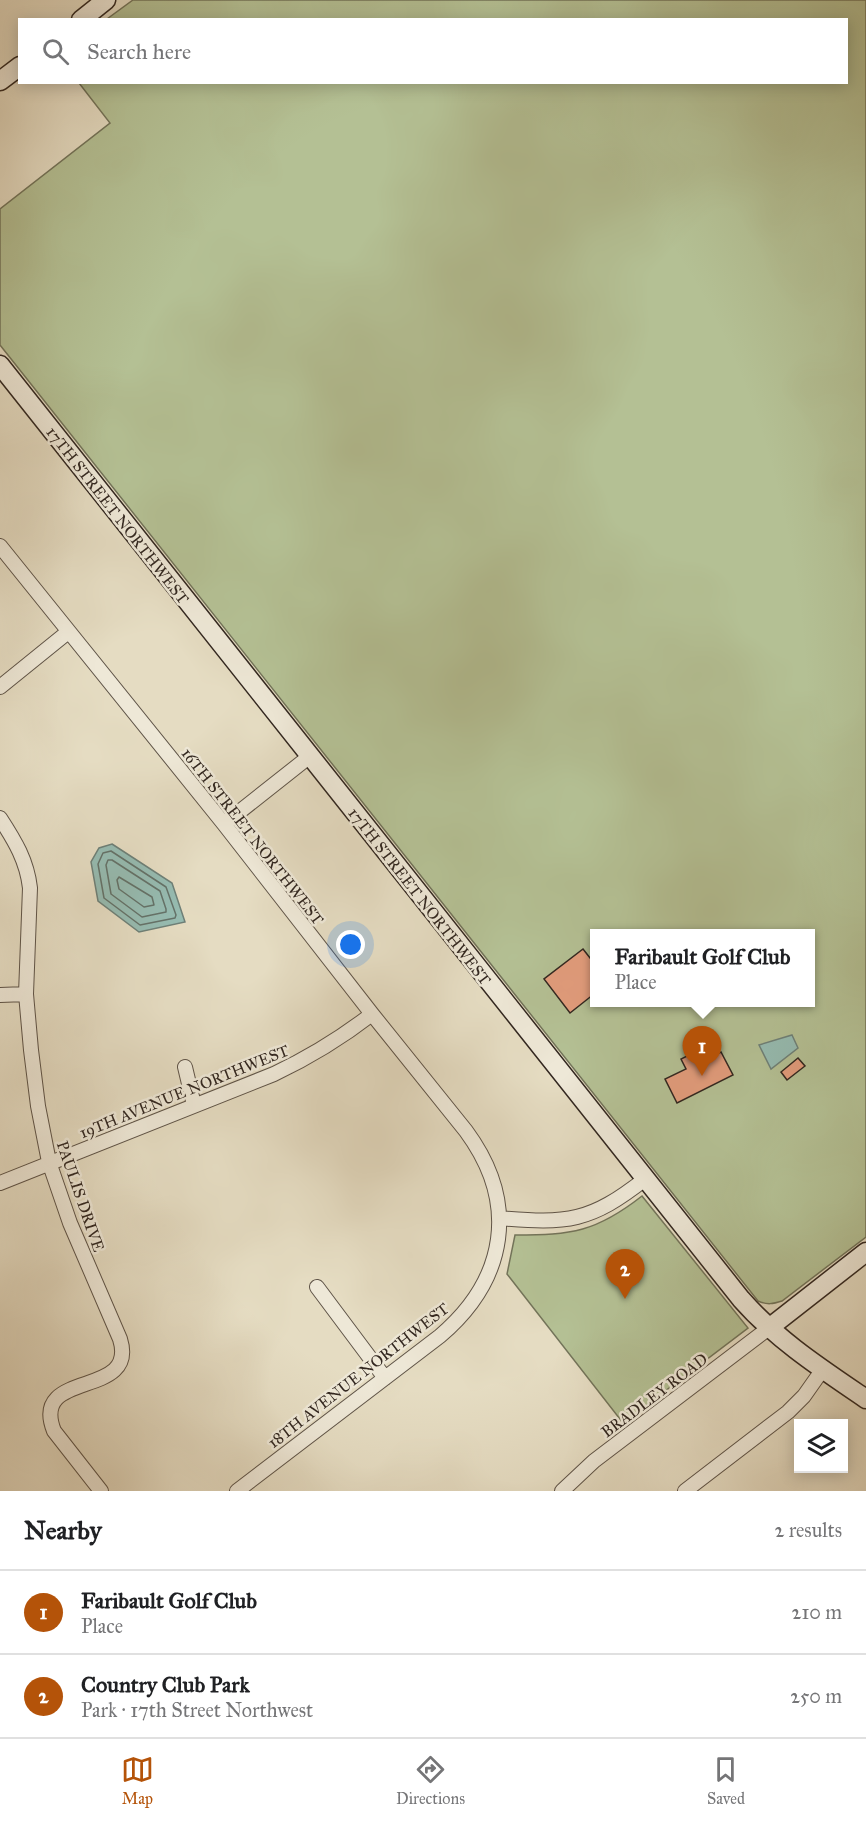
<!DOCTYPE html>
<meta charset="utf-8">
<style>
:root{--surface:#fff;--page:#f2f2f2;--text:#202124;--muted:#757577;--line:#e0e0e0;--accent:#b45309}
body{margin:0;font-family:"IM FELL Great Primer",serif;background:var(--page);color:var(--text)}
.controls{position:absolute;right:18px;bottom:18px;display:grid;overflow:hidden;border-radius:0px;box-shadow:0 3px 15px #0003}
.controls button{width:54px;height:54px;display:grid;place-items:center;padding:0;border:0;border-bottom:2px solid var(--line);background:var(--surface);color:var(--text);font:30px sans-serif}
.you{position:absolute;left:351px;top:945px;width:21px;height:21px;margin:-15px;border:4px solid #fff;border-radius:50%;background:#1a73e8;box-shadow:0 0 0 9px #1a73e833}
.badge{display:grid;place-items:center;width:39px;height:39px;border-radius:50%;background:var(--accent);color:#fff;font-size:20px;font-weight:700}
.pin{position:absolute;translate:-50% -50px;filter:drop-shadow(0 2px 3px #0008)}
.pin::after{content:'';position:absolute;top:32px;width:21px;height:18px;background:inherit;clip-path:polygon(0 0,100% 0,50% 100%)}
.popup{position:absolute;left:590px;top:929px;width:225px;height:78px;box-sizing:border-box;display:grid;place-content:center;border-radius:0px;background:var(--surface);filter:drop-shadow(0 2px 4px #0005);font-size:20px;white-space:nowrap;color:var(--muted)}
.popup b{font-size:22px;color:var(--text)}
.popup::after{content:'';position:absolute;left:50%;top:100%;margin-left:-12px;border:12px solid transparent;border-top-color:var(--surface)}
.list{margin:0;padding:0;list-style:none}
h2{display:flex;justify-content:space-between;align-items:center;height:78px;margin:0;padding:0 24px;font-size:26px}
h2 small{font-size:20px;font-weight:400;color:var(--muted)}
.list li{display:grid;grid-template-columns:39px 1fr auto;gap:18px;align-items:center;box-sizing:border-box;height:84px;padding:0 24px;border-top:2px solid var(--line)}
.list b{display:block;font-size:22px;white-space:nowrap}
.list p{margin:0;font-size:20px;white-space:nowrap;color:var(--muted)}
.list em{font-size:20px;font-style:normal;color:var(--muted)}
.icon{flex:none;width:33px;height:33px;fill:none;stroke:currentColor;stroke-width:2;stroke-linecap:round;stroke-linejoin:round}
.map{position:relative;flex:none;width:866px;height:1491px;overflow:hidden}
.search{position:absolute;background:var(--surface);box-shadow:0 3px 15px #0003;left:18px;right:18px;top:18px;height:66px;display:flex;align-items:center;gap:15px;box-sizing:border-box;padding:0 21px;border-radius:0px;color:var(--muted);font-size:22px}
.sheet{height:246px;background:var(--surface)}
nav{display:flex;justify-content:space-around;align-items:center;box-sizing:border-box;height:84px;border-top:2px solid var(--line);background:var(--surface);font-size:16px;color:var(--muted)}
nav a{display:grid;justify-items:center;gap:3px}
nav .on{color:var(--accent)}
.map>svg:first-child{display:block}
</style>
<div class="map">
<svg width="866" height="1491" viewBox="0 0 866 1491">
<rect width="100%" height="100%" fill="#e5dcc2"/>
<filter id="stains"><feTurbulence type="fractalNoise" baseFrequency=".00333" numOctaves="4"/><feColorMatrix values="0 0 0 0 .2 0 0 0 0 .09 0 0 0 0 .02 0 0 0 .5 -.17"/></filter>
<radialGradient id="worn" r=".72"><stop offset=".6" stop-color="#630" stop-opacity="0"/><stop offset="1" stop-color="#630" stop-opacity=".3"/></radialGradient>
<!-- green -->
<path fill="#b4c094" stroke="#73745a" stroke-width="1.5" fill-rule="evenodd" d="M 133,0 L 866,0 L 866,1237 L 782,1301 C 773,1304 767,1305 758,1301 L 0,345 L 0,209 L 110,123 L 79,83 L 846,82 L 846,20 L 107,19 ZM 594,934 L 810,934 L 810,1002 L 594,1002 Z
M 642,1196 L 748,1328 L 623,1423 L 507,1274 L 515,1235 C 572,1235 596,1232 642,1196 Z"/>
<!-- water -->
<path fill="#96bcb2" stroke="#6e8078" stroke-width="1.5" d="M 112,844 L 172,883 L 185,922 L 139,932 L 98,901 L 91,862 L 99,848 Z
M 792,1035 L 798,1048 L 771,1069 L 759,1045 Z"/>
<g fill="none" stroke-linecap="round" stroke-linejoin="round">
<!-- shore -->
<path stroke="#647269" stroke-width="1.5" d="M 111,851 L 166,887 L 176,915 L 175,918 L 140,925 L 104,898 L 98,864 L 103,853 Z
M 108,860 L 112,860 L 160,891 L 166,909 L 166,912 L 142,917 L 111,894 L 106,865 Z
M 119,877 L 152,897 L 154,905 L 144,907 L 119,889 L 117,880 Z"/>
</g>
<!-- building -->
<path fill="#e39d7d" stroke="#322720" stroke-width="1.5" d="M 583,949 L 594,963 L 594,994 L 570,1013 L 544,979 Z
M 701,1049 L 707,1059 L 721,1052 L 733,1075 L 677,1103 L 665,1079 L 686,1069 L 681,1059 Z
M 798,1058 L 805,1066 L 787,1080 L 781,1072 Z"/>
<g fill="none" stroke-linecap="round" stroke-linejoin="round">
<!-- street casing -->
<g stroke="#5f5448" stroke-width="16">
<path id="street" d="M 0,546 L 224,824 L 372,1014 L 466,1131 C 519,1203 507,1279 440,1336 L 237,1491
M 0,687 L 68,632
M 0,818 C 15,841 27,861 30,888 L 26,994 L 31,1050 L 38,1106 L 49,1162 L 70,1223 L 120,1339 C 139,1400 29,1368 54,1431 L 101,1491
M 224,824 L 310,756
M 0,995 L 26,994
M 185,1067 L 194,1105
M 0,1183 L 274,1074 C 310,1057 341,1038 372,1014
M 499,1218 C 568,1224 590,1222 645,1179
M 317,1287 L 385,1378
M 562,1491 L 594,1461 L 769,1328
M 685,1491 L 788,1412 L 804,1396 L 823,1369"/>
</g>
<!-- secondary casing -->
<g stroke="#322720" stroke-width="21">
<path id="secondary" d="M 81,20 L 106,0
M 0,81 L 20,66
M 0,365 L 741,1299 C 777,1340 822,1369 866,1399
M 769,1328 L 866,1252"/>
</g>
<!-- street -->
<use href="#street" stroke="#eee8d7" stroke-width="14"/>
<!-- secondary -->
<use href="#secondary" stroke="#eee8d7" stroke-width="18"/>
</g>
<g text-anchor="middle" stroke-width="5" stroke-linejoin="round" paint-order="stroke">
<!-- street labels -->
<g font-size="16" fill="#322720" stroke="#eee8d7">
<text transform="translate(118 515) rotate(52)" y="6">17TH STREET NORTHWEST</text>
<text transform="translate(253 836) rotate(52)" y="6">16TH STREET NORTHWEST</text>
<text transform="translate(420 896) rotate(52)" y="6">17TH STREET NORTHWEST</text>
<text transform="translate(184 1091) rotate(-22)" y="6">19TH AVENUE NORTHWEST</text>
<text transform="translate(81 1196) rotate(71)" y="6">PAULIS DRIVE</text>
<text transform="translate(358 1375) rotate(-38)" y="6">18TH AVENUE NORTHWEST</text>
<text transform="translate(654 1395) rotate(-37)" y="6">BRADLEY ROAD</text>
</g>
</g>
<rect width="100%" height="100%" filter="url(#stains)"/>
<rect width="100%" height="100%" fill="url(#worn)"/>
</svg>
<div class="controls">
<button><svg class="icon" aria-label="layers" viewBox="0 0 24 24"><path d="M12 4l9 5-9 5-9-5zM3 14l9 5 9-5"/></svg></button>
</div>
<div class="you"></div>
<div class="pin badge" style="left:702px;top:1076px">1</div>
<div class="popup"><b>Faribault Golf Club</b>Place</div>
<div class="pin badge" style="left:625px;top:1299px">2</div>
<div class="search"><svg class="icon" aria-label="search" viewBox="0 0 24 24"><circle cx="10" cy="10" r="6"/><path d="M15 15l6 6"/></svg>Search here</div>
</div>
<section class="sheet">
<h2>Nearby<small>2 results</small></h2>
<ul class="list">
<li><span class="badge">1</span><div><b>Faribault Golf Club</b><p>Place</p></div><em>210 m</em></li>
<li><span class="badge">2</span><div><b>Country Club Park</b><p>Park · 17th Street Northwest</p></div><em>250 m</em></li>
</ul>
</section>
<nav>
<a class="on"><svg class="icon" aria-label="map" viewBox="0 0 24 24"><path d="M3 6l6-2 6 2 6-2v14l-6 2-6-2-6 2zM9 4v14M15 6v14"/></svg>Map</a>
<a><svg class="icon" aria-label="directions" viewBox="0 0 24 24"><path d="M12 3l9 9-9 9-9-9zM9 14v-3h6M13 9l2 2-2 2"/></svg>Directions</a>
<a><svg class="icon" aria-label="saved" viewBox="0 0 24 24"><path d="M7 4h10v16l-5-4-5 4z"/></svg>Saved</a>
</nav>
